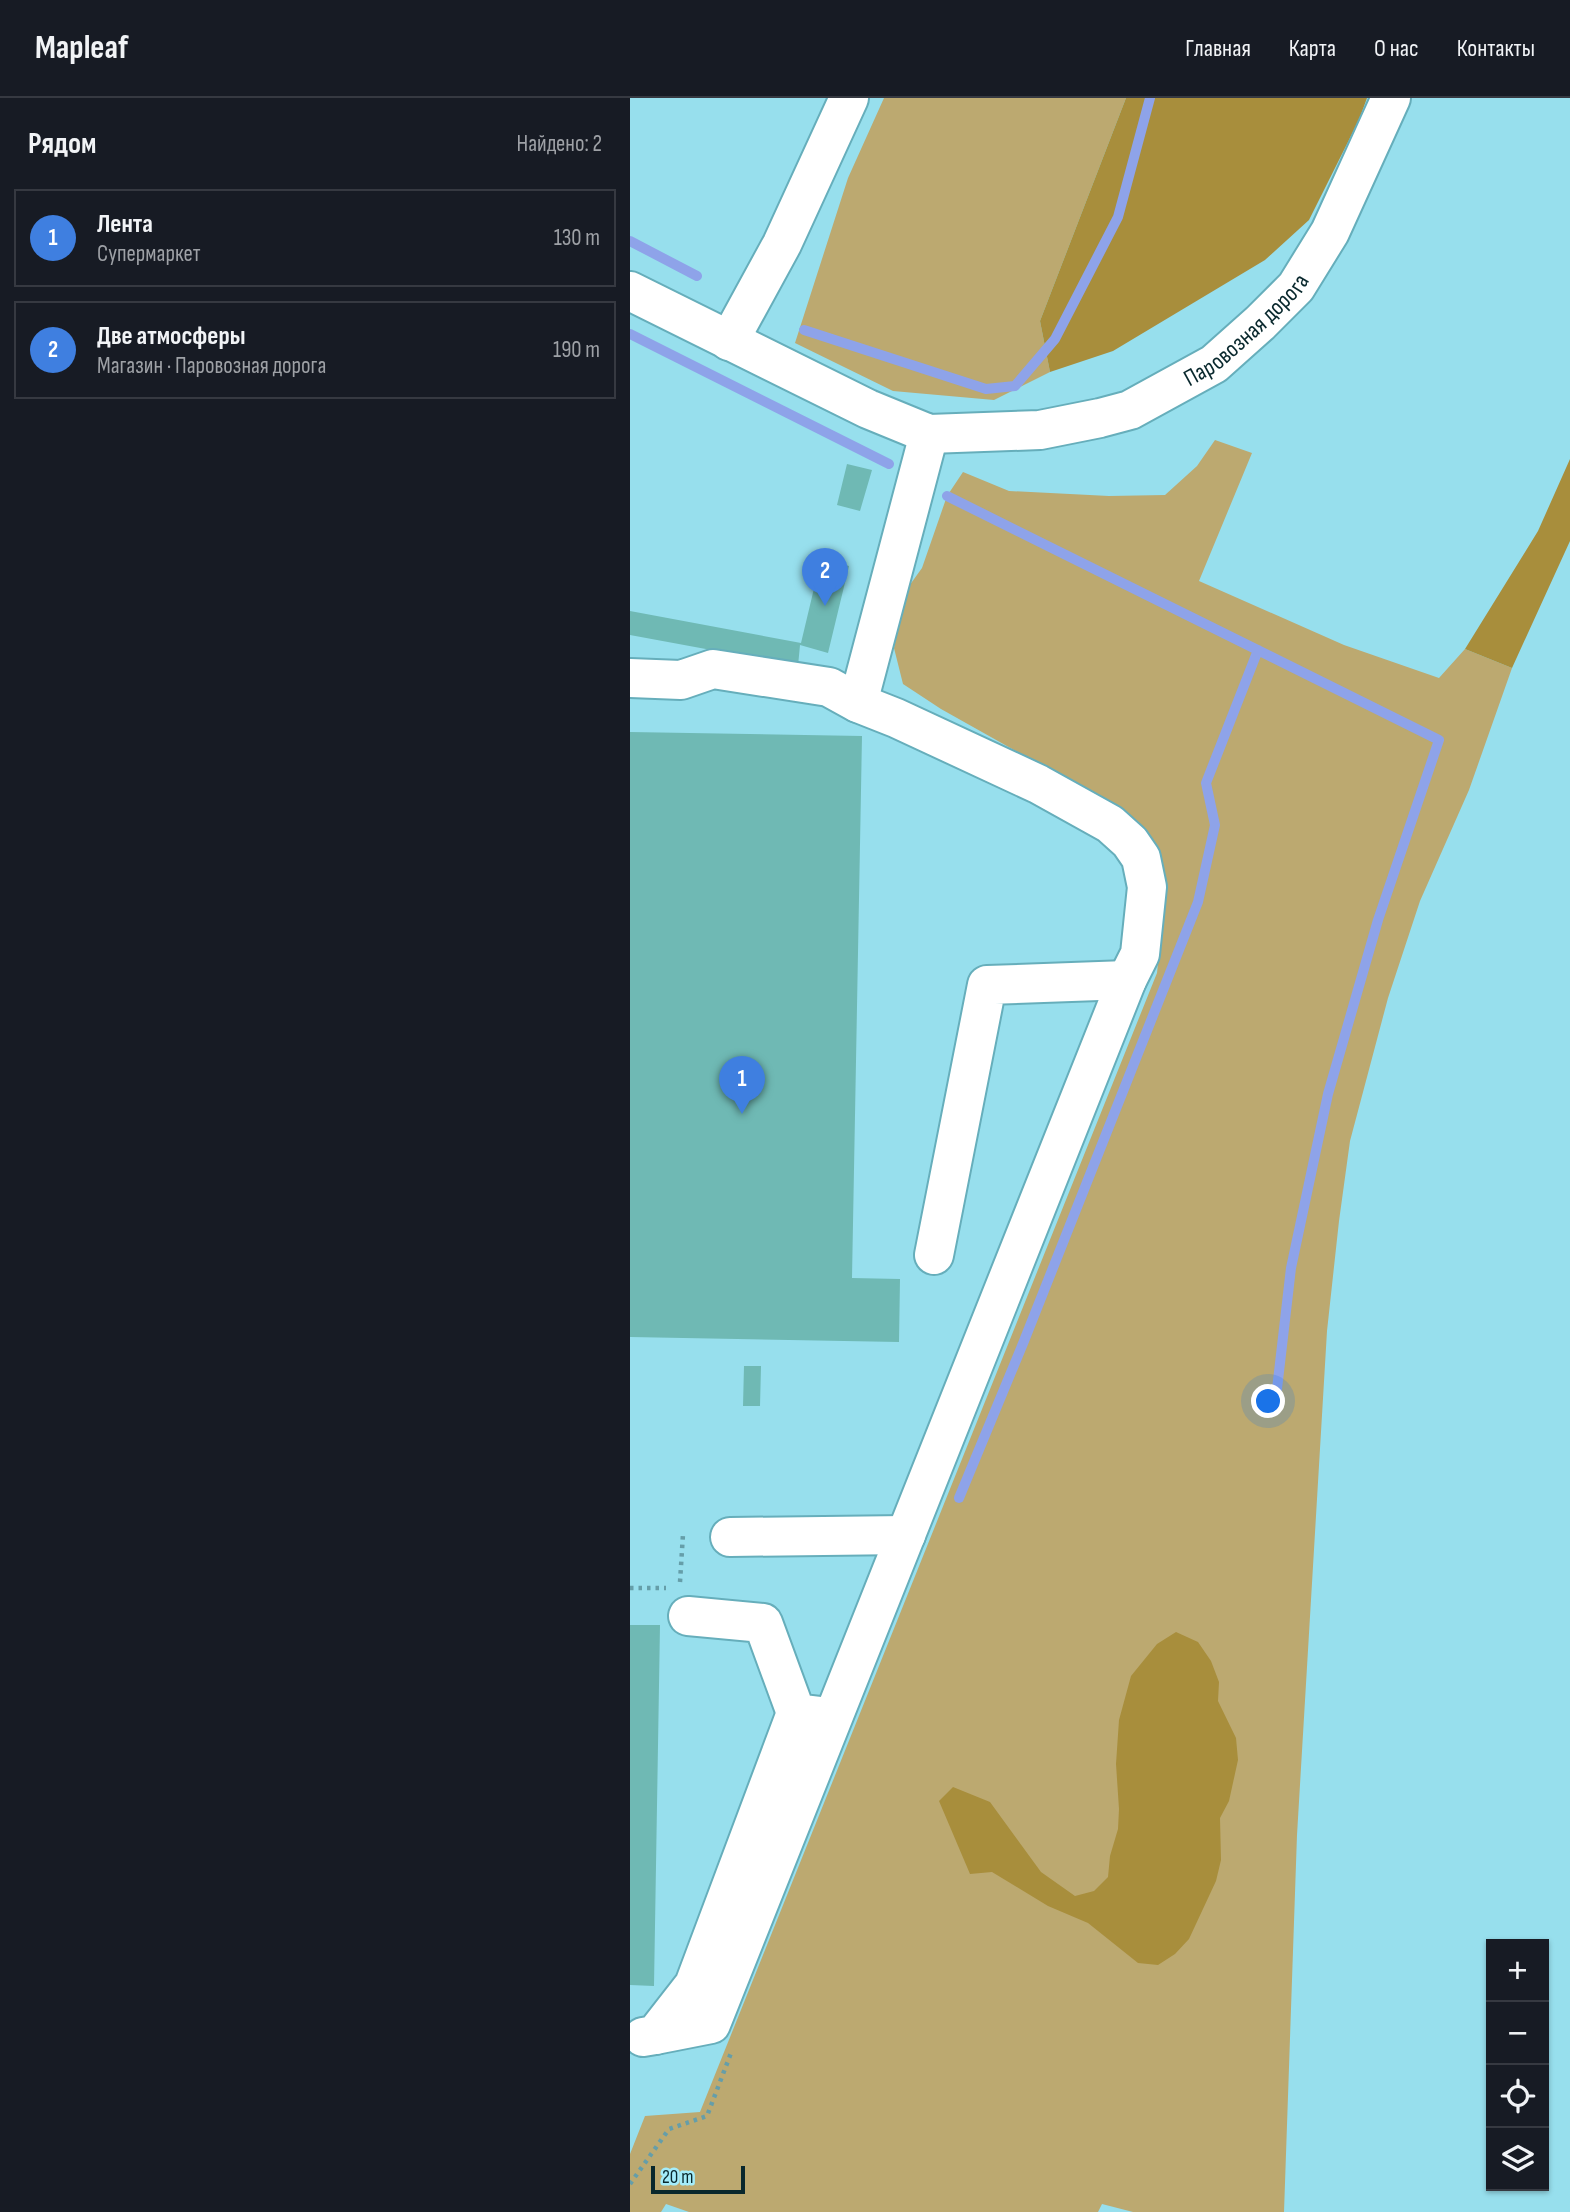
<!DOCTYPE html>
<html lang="ru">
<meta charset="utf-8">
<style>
:root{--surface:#171b24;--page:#242831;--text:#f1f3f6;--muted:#9ea1a6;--line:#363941;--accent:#ca3d2a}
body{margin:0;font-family:"Sofia Sans Condensed",sans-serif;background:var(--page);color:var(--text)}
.controls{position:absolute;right:21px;bottom:21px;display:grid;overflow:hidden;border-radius:0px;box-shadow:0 2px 5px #0004}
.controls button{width:63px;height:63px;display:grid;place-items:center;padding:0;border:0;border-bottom:2px solid var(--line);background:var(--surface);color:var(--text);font:35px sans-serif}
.scale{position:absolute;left:21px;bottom:18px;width:94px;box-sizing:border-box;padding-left:7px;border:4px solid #09282d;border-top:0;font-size:19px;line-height:24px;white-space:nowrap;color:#09282d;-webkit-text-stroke:5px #a4edfb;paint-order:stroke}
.you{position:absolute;left:639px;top:1304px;width:24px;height:24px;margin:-18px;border:5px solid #fff;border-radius:50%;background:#1a73e8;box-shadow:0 0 0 10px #1a73e833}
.badge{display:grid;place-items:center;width:46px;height:46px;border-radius:50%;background:var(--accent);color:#fff;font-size:23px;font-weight:700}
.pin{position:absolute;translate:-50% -58px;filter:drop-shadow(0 2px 4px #0008)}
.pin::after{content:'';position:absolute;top:37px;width:24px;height:21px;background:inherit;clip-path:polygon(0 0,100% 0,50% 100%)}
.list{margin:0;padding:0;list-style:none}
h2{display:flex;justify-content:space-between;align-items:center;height:91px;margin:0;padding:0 28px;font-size:30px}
h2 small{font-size:23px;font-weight:400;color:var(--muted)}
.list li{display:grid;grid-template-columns:46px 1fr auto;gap:21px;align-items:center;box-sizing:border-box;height:98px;margin:0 14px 14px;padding:0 14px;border:2px solid var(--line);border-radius:0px}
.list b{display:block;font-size:26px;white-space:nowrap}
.list p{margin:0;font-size:23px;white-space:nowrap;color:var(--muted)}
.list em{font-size:23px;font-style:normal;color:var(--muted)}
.icon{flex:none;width:38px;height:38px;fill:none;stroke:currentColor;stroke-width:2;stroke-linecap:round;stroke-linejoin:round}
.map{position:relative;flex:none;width:940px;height:2114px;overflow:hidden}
header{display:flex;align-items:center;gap:42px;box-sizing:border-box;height:98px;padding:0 35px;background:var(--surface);border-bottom:2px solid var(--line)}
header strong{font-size:33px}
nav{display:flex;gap:38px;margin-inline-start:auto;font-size:24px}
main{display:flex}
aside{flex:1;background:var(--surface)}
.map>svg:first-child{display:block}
</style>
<header>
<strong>Mapleaf</strong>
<nav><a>Главная</a><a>Карта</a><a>О нас</a><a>Контакты</a></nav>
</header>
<main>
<aside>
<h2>Рядом<small>Найдено: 2</small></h2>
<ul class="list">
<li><span class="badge" style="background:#3f7fe0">1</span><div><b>Лента</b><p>Супермаркет</p></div><em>130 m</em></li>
<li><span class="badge" style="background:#3f7fe0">2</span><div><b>Две атмосферы</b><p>Магазин · Паровозная дорога</p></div><em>190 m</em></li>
</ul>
</aside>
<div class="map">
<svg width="940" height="2114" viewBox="0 0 940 2114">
<rect width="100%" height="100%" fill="#97dfed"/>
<!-- green -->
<path fill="#bca970" d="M 254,0 L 496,0 L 410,223 L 420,274 L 364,302 L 263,293 L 165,245 L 218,80 Z
M 585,342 L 622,355 L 569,483 L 714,547 L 809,580 L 835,551 L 882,570 L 839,692 L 790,803 L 758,900 L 720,1043 L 709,1123 L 697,1233 L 667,1737 L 654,2114 L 503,2114 L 472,2106 L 468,2114 L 59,2114 L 36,2106 L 31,2114 L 0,2114 L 0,2056 L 15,2018 L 70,2014 L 527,875 L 533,818 L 528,775 L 496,715 L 311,611 L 273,586 L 264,550 L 274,495 L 292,470 L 317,398 L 333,374 L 379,393 L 479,398 L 535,397 L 567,368 Z"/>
<!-- forest -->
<path fill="#a88e3c" d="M 496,0 L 737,0 L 729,22 L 679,122 L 635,162 L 483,253 L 420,274 L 410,223 Z
M 940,361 L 940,443 L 882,570 L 835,551 L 908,433 Z
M 546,1534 L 568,1544 L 581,1563 L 589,1584 L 588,1603 L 606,1640 L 608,1662 L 599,1703 L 590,1720 L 591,1762 L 586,1783 L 559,1841 L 545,1856 L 528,1867 L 508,1865 L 458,1825 L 418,1808 L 362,1774 L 340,1776 L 309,1703 L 323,1689 L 360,1704 L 411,1774 L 445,1798 L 464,1793 L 478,1779 L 480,1758 L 488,1731 L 489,1711 L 486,1666 L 489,1622 L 501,1578 L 527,1546 Z"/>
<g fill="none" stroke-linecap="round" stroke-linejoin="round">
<!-- stream -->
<path stroke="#8ea3e9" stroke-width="10" d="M 0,143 L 67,178
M 174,232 L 356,291 L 385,288 L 425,241 L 488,119 L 520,0
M 0,236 L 259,366
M 317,398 L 809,642 L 748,822 L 698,996 L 661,1170 L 647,1291
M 329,1400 L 394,1243 L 568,804 L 585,727 L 576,685 L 628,552"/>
</g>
<!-- building -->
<path fill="#6fb9b4" d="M 217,366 L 242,372 L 230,413 L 207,407 Z
M 191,461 L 219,468 L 198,555 L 170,547 L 168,568 L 0,537 L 0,513 L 171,545 Z
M 0,634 L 232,638 L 222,1180 L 270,1181 L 269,1244 L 0,1239 Z
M 114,1268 L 131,1268 L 130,1308 L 113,1308 Z
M 0,1527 L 30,1527 L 24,1888 L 0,1887 Z"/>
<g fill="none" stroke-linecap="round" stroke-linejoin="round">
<!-- minor casing -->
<g stroke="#66aebb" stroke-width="42">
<g id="minor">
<path id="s1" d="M 0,193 L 238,311 L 299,336 L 410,332 L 470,320 L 500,312 L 584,266 L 630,225 L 666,189 L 700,134 L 761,0"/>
<path d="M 99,243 L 152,146 L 219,0"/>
<path d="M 0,580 L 51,582 L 83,571 L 199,589 L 228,605 L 266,620 L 408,686 L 480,726 L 500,744 L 511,760 L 517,789 L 510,856 L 497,882 L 81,1926 L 25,1937"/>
<path d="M 228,605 L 299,336"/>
<path d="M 304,1157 L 357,887 L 497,882"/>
<path d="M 100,1439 L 276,1437"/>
<path d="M 58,1518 L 133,1525 L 166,1615 L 191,1618"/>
<path d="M 13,1939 L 25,1937 L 64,1887 L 166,1615"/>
</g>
</g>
<!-- path -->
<path stroke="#659ea9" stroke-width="4.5" stroke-dasharray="3.5 5" stroke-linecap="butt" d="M 50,1484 L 53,1436
M 0,1490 L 36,1490
M 0,2086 L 39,2031 L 77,2018 L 101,1955"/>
<!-- minor -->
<use href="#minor" stroke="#fff" stroke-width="38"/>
</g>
<g text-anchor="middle" stroke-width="5" stroke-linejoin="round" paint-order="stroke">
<!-- street labels -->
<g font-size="24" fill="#09282d" stroke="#a4edfb">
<text dy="8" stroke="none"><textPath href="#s1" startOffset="677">Паровозная дорога</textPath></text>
</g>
</g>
</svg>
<div class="controls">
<button>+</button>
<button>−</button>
<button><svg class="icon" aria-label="locate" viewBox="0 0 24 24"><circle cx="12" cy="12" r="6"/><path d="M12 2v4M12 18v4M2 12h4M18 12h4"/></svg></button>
<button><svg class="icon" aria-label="layers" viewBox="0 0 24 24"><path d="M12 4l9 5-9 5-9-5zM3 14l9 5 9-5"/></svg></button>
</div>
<div class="scale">20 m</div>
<div class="you"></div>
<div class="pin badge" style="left:112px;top:1016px;background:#3f7fe0">1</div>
<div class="pin badge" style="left:195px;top:508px;background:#3f7fe0">2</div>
</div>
</main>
